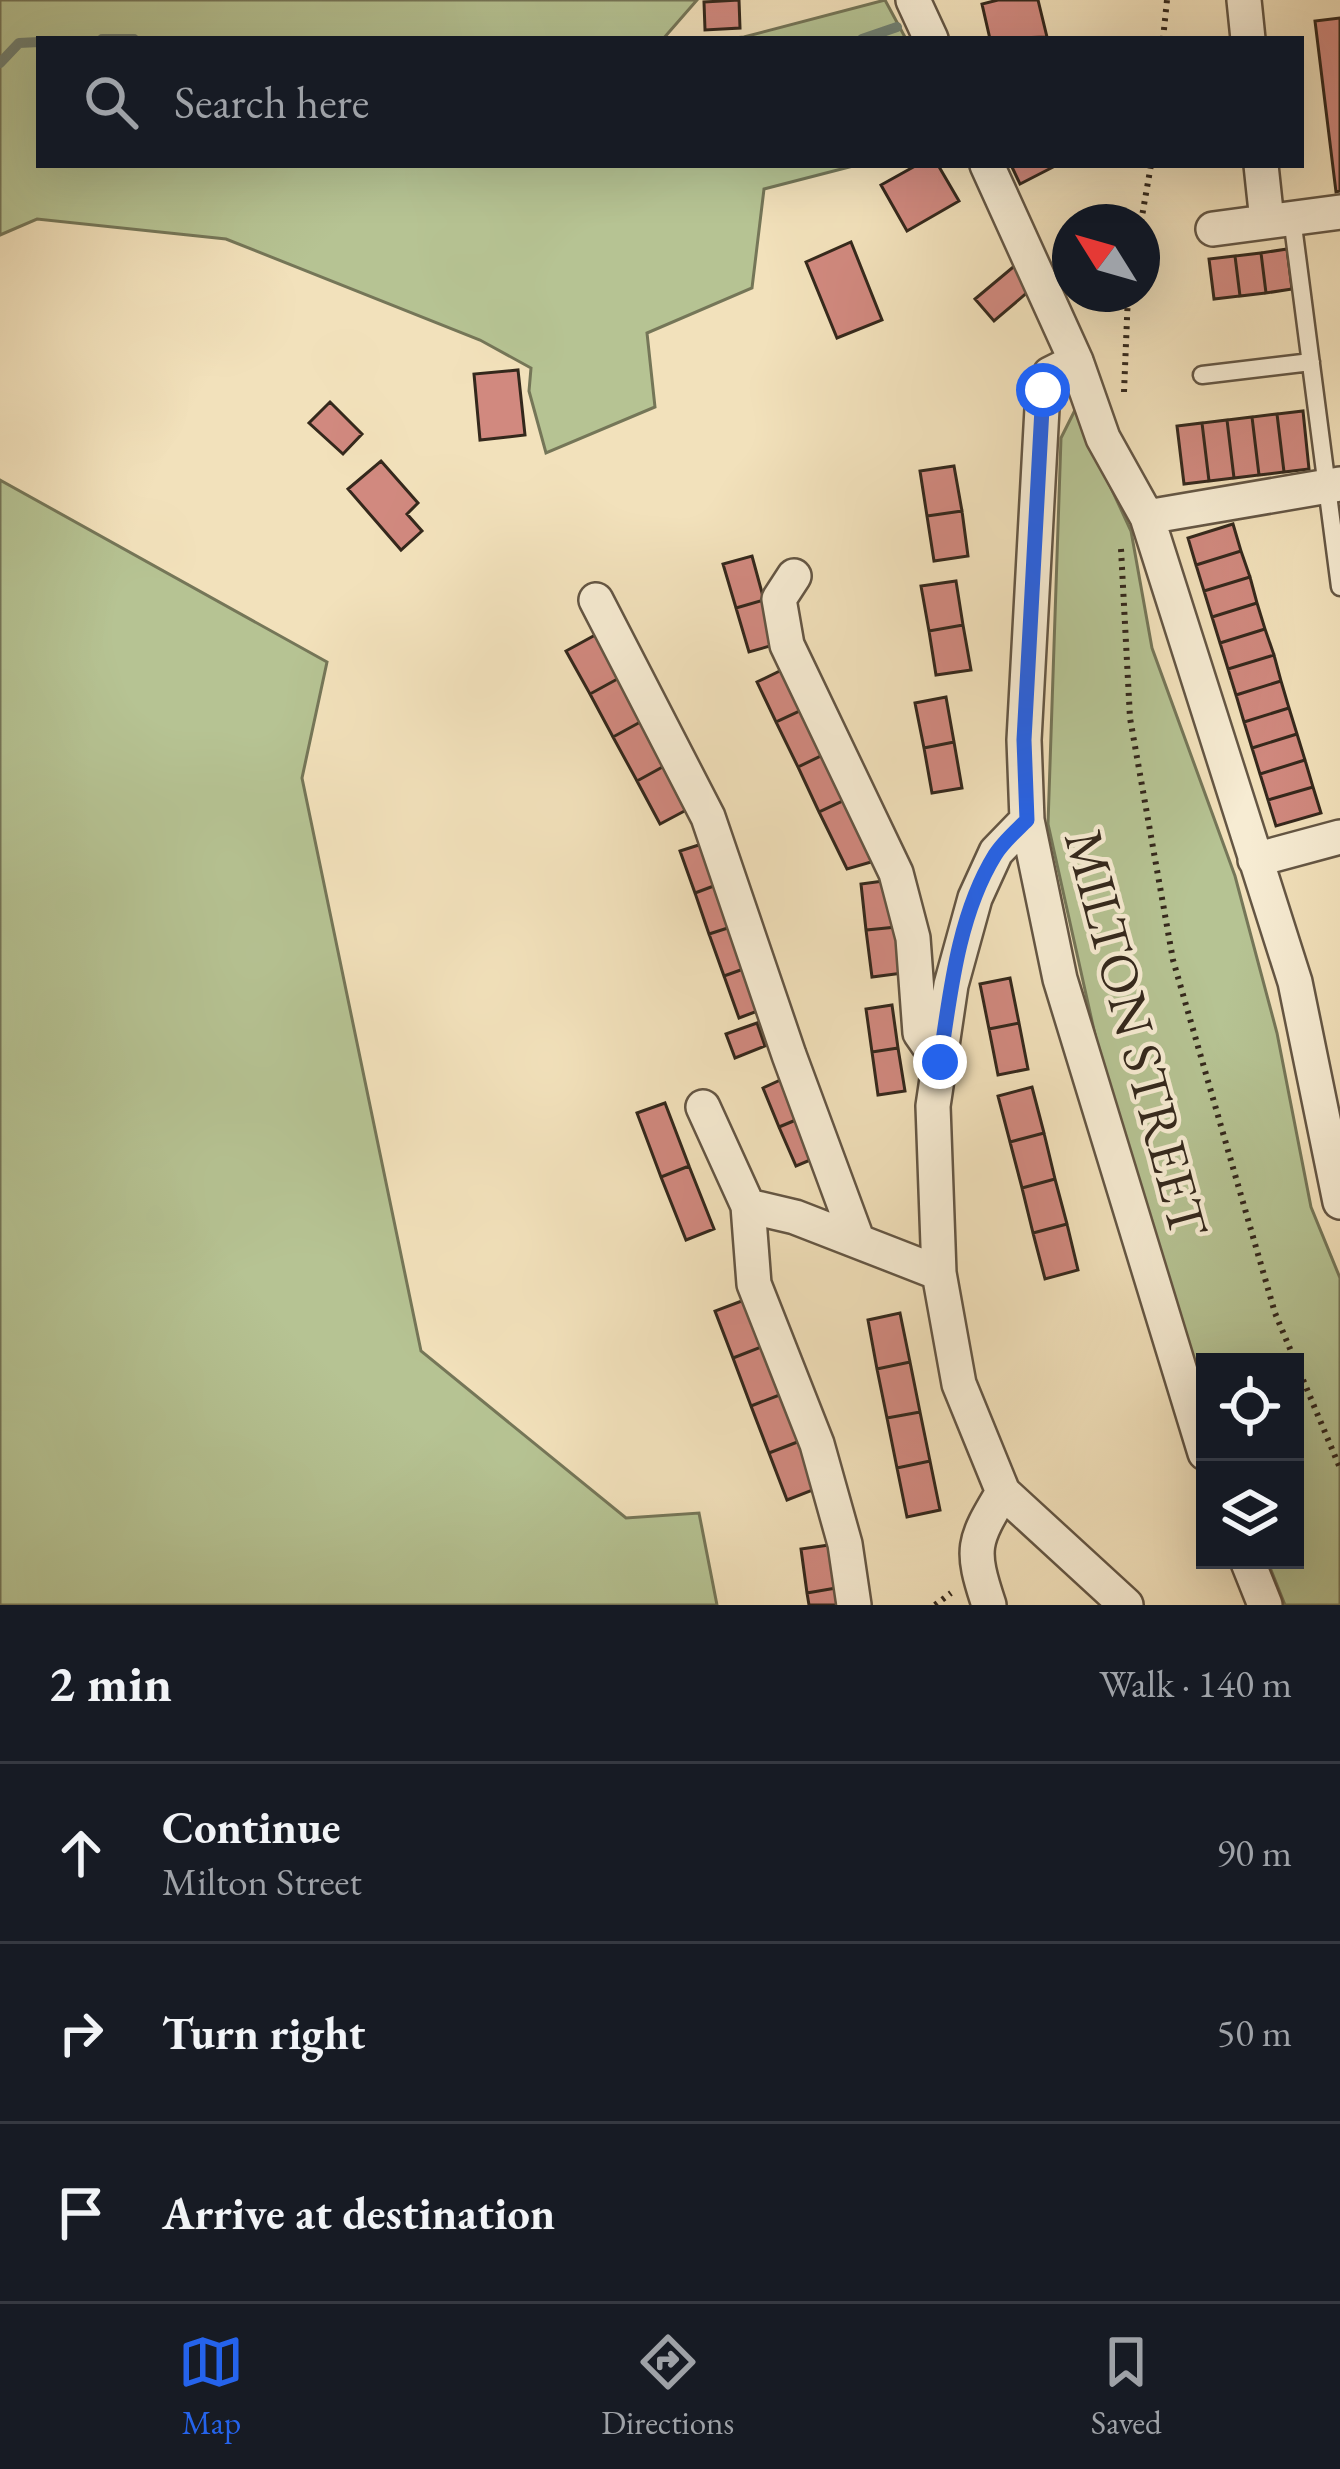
<!DOCTYPE html>
<meta charset="utf-8">
<style>
:root{--surface:#171b24;--page:#20242c;--text:#f1f3f6;--muted:#9ea1a6;--line:#363941;--accent:#2563eb}
body{margin:0;font-family:"EB Garamond",serif;background:var(--page);color:var(--text)}
.controls{position:absolute;right:36px;bottom:36px;display:grid;overflow:hidden;border-radius:0px;box-shadow:0 12px 48px #0002}
.controls button{width:108px;height:108px;display:grid;place-items:center;padding:0;border:0;border-bottom:3px solid var(--line);background:var(--surface);color:var(--text);font:60px sans-serif}
.compass{position:absolute;left:1052px;top:204px;width:108px;height:108px;border-radius:50%;background:var(--surface);box-shadow:0 12px 48px #0002;rotate:307deg}
.stop{position:absolute;width:36px;height:36px;margin:-27px;border:9px solid #2563eb;border-radius:50%;background:#fff}
.stop.end{background:#2563eb;border-color:#fff;box-shadow:0 3px 12px #0008}
.list{margin:0;padding:0;list-style:none}
h2{display:flex;justify-content:space-between;align-items:center;height:156px;margin:0;padding:0 48px;font-size:51px}
h2 small{font-size:39px;font-weight:400;color:var(--muted)}
.list li{display:grid;grid-template-columns:78px 1fr auto;gap:36px;align-items:center;box-sizing:border-box;height:180px;padding:0 48px;border-top:3px solid var(--line)}
.list b{display:block;font-size:45px;white-space:nowrap}
.list p{margin:0;font-size:39px;white-space:nowrap;color:var(--muted)}
.list em{font-size:39px;font-style:normal;color:var(--muted)}
.icon{flex:none;width:66px;height:66px;fill:none;stroke:currentColor;stroke-width:2;stroke-linecap:round;stroke-linejoin:round}
.map{position:relative;flex:none;width:1340px;height:1605px;overflow:hidden}
.search{position:absolute;background:var(--surface);box-shadow:0 12px 48px #0002;left:36px;right:36px;top:36px;height:132px;display:flex;align-items:center;gap:30px;box-sizing:border-box;padding:0 42px;border-radius:0px;color:var(--muted);font-size:45px}
.sheet{height:696px;background:var(--surface)}
nav{display:flex;justify-content:space-around;align-items:center;box-sizing:border-box;height:168px;border-top:3px solid var(--line);background:var(--surface);font-size:33px;color:var(--muted)}
nav a{display:grid;justify-items:center;gap:6px}
nav .on{color:var(--accent)}
.map>svg:first-child{display:block}
</style>
<div class="map">
<svg width="1340" height="1605" viewBox="0 0 1340 1605">
<rect width="100%" height="100%" fill="#f2e1bb"/>
<filter id="stains"><feTurbulence type="fractalNoise" baseFrequency=".00167" numOctaves="4"/><feColorMatrix values="0 0 0 0 .2 0 0 0 0 .09 0 0 0 0 .02 0 0 0 .5 -.17"/></filter>
<radialGradient id="worn" r=".72"><stop offset=".6" stop-color="#630" stop-opacity="0"/><stop offset="1" stop-color="#630" stop-opacity=".3"/></radialGradient>
<!-- green -->
<path fill="#b6c393" stroke="#757658" stroke-width="3" d="M 0,0 L 697,0 L 663,39 L 39,39 L 39,165 L 857,165 L 764,189 L 752,288 L 647,333 L 655,407 L 546,453 L 529,391 L 531,368 L 480,340 L 226,239 L 37,219 L 0,235 Z
M 885,0 L 906,39 L 723,39 L 744,37 Z
M 1075,410 L 1131,531 L 1152,648 L 1235,876 L 1277,1033 L 1311,1207 L 1340,1278 L 1340,1605 L 1285,1605 L 1267,1560 L 1295,1560 L 1295,1362 L 1205,1362 L 1205,1405 L 1106,1084 L 1048,824 L 1061,438 Z
M 0,480 L 327,662 L 302,778 L 421,1351 L 626,1518 L 699,1513 L 717,1605 L 0,1605 Z"/>
<g fill="none" stroke-linecap="round" stroke-linejoin="round">
<!-- stream -->
<path stroke="#728274" stroke-width="10" d="M 102,39 L 134,39
M 862,39 L 897,27
M 0,63 L 19,43 L 39,42"/>
</g>
<!-- building -->
<path fill="#d1897f" stroke="#34281c" stroke-width="3" d="M 739,0 L 740,28 L 705,30 L 704,2 Z
M 998,0 L 1038,0 L 1047,37 L 990,39 L 982,4 Z
M 1340,18 L 1340,191 L 1336,192 L 1315,21 Z
M 917,165 L 938,165 L 959,201 L 907,231 L 881,185 Z
M 1011,165 L 1057,165 L 1020,184 Z
M 851,242 L 882,320 L 837,338 L 806,262 Z
M 1287,249 L 1292,289 L 1266,293 L 1261,253 Z
M 1261,253 L 1266,293 L 1240,296 L 1235,256 Z
M 1235,256 L 1240,296 L 1214,299 L 1209,259 Z
M 1018,263 L 1036,285 L 994,321 L 975,299 Z
M 518,370 L 525,435 L 480,440 L 474,374 Z
M 330,402 L 362,434 L 343,454 L 309,423 Z
M 1303,411 L 1309,469 L 1284,472 L 1277,414 Z
M 1277,414 L 1284,472 L 1259,475 L 1252,417 Z
M 1252,417 L 1259,475 L 1234,478 L 1227,420 Z
M 1227,420 L 1234,478 L 1209,481 L 1202,423 Z
M 1202,423 L 1209,481 L 1184,484 L 1177,426 Z
M 381,461 L 418,503 L 407,514 L 422,531 L 401,550 L 348,489 Z
M 954,466 L 962,511 L 927,516 L 920,471 Z
M 962,511 L 968,556 L 934,561 L 927,516 Z
M 1233,524 L 1241,551 L 1196,565 L 1188,538 Z
M 1241,551 L 1250,577 L 1204,591 L 1196,565 Z
M 752,556 L 764,600 L 736,608 L 723,564 Z
M 1250,577 L 1257,603 L 1212,617 L 1204,591 Z
M 956,581 L 963,625 L 929,631 L 921,586 Z
M 764,600 L 777,644 L 749,652 L 736,608 Z
M 1257,603 L 1265,629 L 1220,643 L 1212,617 Z
M 963,625 L 971,670 L 936,675 L 929,631 Z
M 1265,629 L 1274,655 L 1228,669 L 1220,643 Z
M 597,634 L 621,677 L 590,694 L 566,651 Z
M 1274,655 L 1281,681 L 1236,695 L 1228,669 Z
M 786,668 L 806,708 L 776,722 L 757,682 Z
M 621,677 L 644,720 L 613,737 L 590,694 Z
M 1281,681 L 1289,708 L 1244,722 L 1236,695 Z
M 946,697 L 954,742 L 924,748 L 915,703 Z
M 806,708 L 827,753 L 798,767 L 776,722 Z
M 1289,708 L 1297,734 L 1252,748 L 1244,722 Z
M 644,720 L 668,764 L 637,781 L 613,737 Z
M 1297,734 L 1305,760 L 1260,774 L 1252,748 Z
M 954,742 L 962,788 L 932,793 L 924,748 Z
M 827,753 L 849,798 L 819,812 L 798,767 Z
M 1305,760 L 1313,787 L 1268,800 L 1260,774 Z
M 668,764 L 692,807 L 660,824 L 637,781 Z
M 1313,787 L 1321,813 L 1276,826 L 1268,800 Z
M 849,798 L 878,860 L 847,869 L 819,812 Z
M 705,843 L 719,884 L 695,893 L 680,851 Z
M 891,880 L 897,927 L 866,930 L 861,884 Z
M 719,884 L 734,926 L 709,934 L 695,893 Z
M 734,926 L 749,967 L 724,976 L 709,934 Z
M 897,927 L 903,973 L 872,977 L 866,930 Z
M 749,967 L 763,1009 L 739,1018 L 724,976 Z
M 1010,978 L 1019,1023 L 989,1029 L 980,984 Z
M 892,1005 L 898,1048 L 872,1052 L 866,1009 Z
M 757,1023 L 765,1046 L 735,1058 L 726,1034 Z
M 1019,1023 L 1028,1069 L 998,1075 L 989,1029 Z
M 898,1048 L 905,1091 L 878,1095 L 872,1052 Z
M 787,1077 L 803,1117 L 779,1127 L 763,1088 Z
M 1032,1087 L 1044,1133 L 1010,1142 L 998,1096 Z
M 665,1103 L 689,1166 L 661,1177 L 637,1113 Z
M 803,1117 L 820,1156 L 796,1166 L 779,1127 Z
M 1044,1133 L 1055,1179 L 1022,1188 L 1010,1142 Z
M 689,1166 L 714,1229 L 686,1240 L 661,1177 Z
M 1055,1179 L 1067,1224 L 1033,1233 L 1022,1188 Z
M 1067,1224 L 1078,1270 L 1045,1279 L 1033,1233 Z
M 747,1299 L 764,1346 L 733,1358 L 715,1311 Z
M 900,1313 L 910,1362 L 877,1369 L 868,1320 Z
M 764,1346 L 782,1394 L 751,1406 L 733,1358 Z
M 910,1362 L 920,1412 L 887,1418 L 877,1369 Z
M 782,1394 L 800,1441 L 769,1453 L 751,1406 Z
M 920,1412 L 930,1461 L 897,1468 L 887,1418 Z
M 800,1441 L 818,1488 L 787,1500 L 769,1453 Z
M 930,1461 L 940,1510 L 907,1517 L 897,1468 Z
M 829,1545 L 836,1588 L 807,1593 L 801,1549 Z
M 836,1588 L 838,1605 L 809,1605 L 807,1593 Z"/>
<g fill="none" stroke-linecap="round" stroke-linejoin="round">
<!-- lane casing -->
<g stroke="#645644" stroke-width="21">
<path id="lane" d="M 1292,218 L 1340,587
M 1202,375 L 1311,362"/>
</g>
<!-- street casing -->
<g stroke="#645644" stroke-width="38">
<path id="street" d="M 913,0 L 931,39
M 1244,0 L 1248,39
M 987,165 L 1076,361 L 1103,438 L 1147,517 L 1295,982 L 1340,1202
M 1261,165 L 1267,221
M 1213,229 L 1340,212
M 1076,361 L 1050,374 L 1043,390 L 1024,740 L 1027,820 L 1060,979 L 1205,1453
M 1147,517 L 1340,484
M 794,576 L 779,599 L 787,645 L 896,873 L 913,938 L 920,1033 L 940,1062
M 596,600 L 708,817 L 789,1055 L 857,1239
M 1027,820 L 996,852 L 975,898 L 951,985 L 933,1106 L 939,1273 L 959,1384 L 1003,1492 L 1126,1605
M 1255,860 L 1340,837
M 703,1107 L 748,1206 L 754,1284 L 817,1444 L 845,1544 L 854,1605
M 748,1206 L 795,1217 L 939,1273
M 1247,1560 L 1265,1605
M 989,1605 C 970,1548 973,1542 1003,1492"/>
</g>
<!-- path -->
<path stroke="#34281c" stroke-width="6" stroke-dasharray="3 6" stroke-linecap="butt" d="M 1163,39 L 1167,0
M 1141,222 L 1151,165
M 1124,392 L 1128,294
M 1121,549 L 1130,718 L 1173,960 L 1275,1313 L 1340,1468
M 935,1605 L 951,1593"/>
<!-- lane -->
<use href="#lane" stroke="#f7ecd3" stroke-width="16"/>
<!-- street -->
<use href="#street" stroke="#f7ecd3" stroke-width="33"/>
</g>
<g fill="none" stroke-linecap="round" stroke-linejoin="round">
<!-- route -->
<path stroke="#2563eb" stroke-width="15" d="M 940,1062 C 950,994 958,915 995,855 C 1003,842 1016,831 1027,820 L 1024,740 L 1043,390"/>
</g>
<g text-anchor="middle" stroke-width="9" stroke-linejoin="round" paint-order="stroke">
<!-- street labels -->
<g font-size="54" fill="#34281c" stroke="#f7ecd3">
<text transform="translate(1137 1033) rotate(75)" y="19">MILTON STREET</text>
</g>
</g>
<rect width="100%" height="100%" filter="url(#stains)"/>
<rect width="100%" height="100%" fill="url(#worn)"/>
</svg>
<div class="controls">
<button><svg class="icon" aria-label="locate" viewBox="0 0 24 24"><circle cx="12" cy="12" r="6"/><path d="M12 2v4M12 18v4M2 12h4M18 12h4"/></svg></button>
<button><svg class="icon" aria-label="layers" viewBox="0 0 24 24"><path d="M12 4l9 5-9 5-9-5zM3 14l9 5 9-5"/></svg></button>
</div>
<svg class="compass" viewBox="-18 -18 36 36"><path d="M0-13l5 13h-10z" fill="#e53935"/><path d="M0 13l5-13h-10z" fill="#9ea1a6"/></svg>
<div class="stop" style="left:1043px;top:390px"></div>
<div class="stop end" style="left:940px;top:1062px"></div>
<div class="search"><svg class="icon" aria-label="search" viewBox="0 0 24 24"><circle cx="10" cy="10" r="6"/><path d="M15 15l6 6"/></svg>Search here</div>
</div>
<section class="sheet">
<h2>2 min<small>Walk · 140 m</small></h2>
<ul class="list">
<li><svg class="icon" aria-label="ahead" viewBox="0 0 24 24"><path d="M12 20V5M6 11l6-6 6 6"/></svg><div><b>Continue</b><p>Milton Street</p></div><em>90 m</em></li>
<li><svg class="icon" aria-label="right" viewBox="0 0 24 24"><path d="M7 20v-9h11M14 6l5 5-5 5"/></svg><div><b>Turn right</b></div><em>50 m</em></li>
<li><svg class="icon" aria-label="arrive" viewBox="0 0 24 24"><path d="M6 21V4h12l-3 4 3 4H6"/></svg><div><b>Arrive at destination</b></div></li>
</ul>
</section>
<nav>
<a class="on"><svg class="icon" aria-label="map" viewBox="0 0 24 24"><path d="M3 6l6-2 6 2 6-2v14l-6 2-6-2-6 2zM9 4v14M15 6v14"/></svg>Map</a>
<a><svg class="icon" aria-label="directions" viewBox="0 0 24 24"><path d="M12 3l9 9-9 9-9-9zM9 14v-3h6M13 9l2 2-2 2"/></svg>Directions</a>
<a><svg class="icon" aria-label="saved" viewBox="0 0 24 24"><path d="M7 4h10v16l-5-4-5 4z"/></svg>Saved</a>
</nav>
